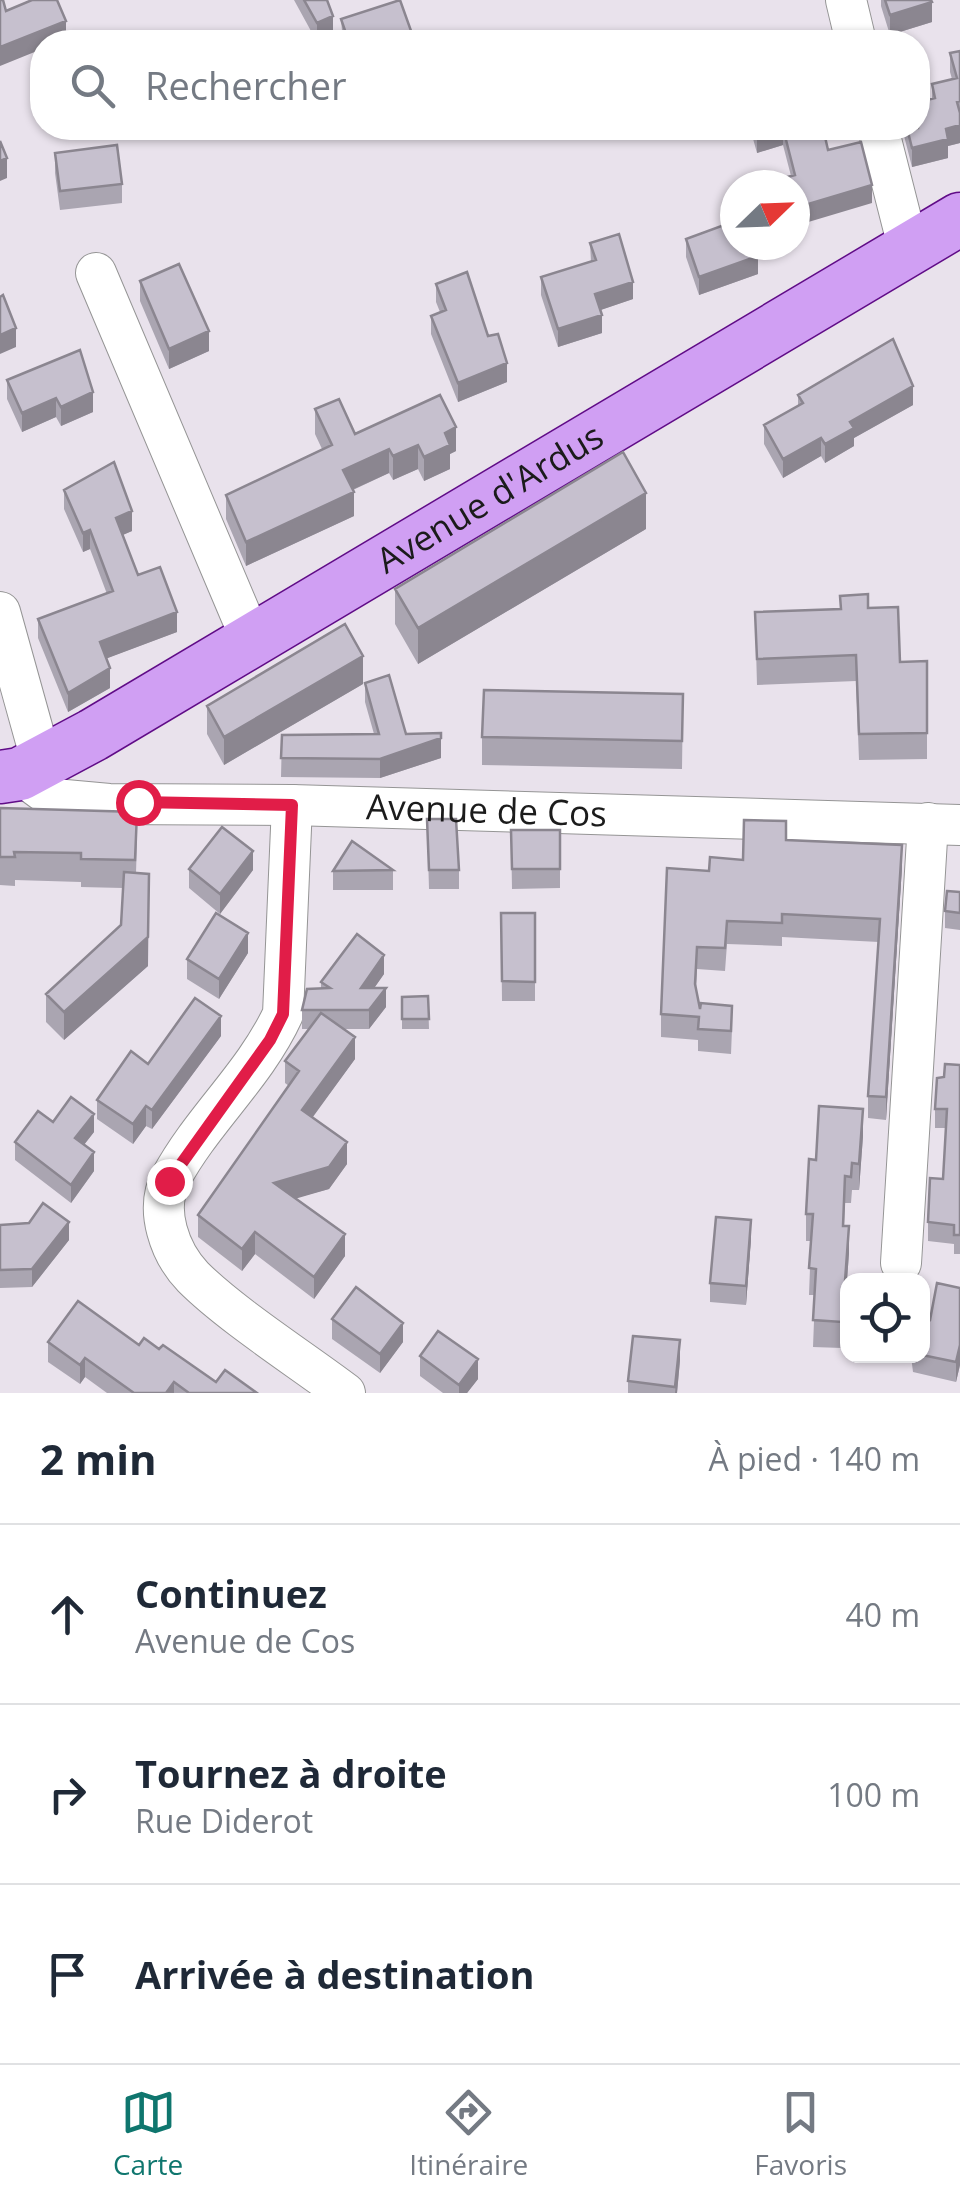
<!DOCTYPE html>
<html lang="fr">
<meta charset="utf-8">
<style>
:root{--surface:#fff;--page:#f2f2f3;--text:#1f2937;--muted:#747a83;--line:#e0e1e3;--accent:#0f766e}
body{margin:0;font-family:"Open Sans",sans-serif;background:var(--page);color:var(--text)}
.controls{position:absolute;right:30px;bottom:30px;display:grid;overflow:hidden;border-radius:20px;box-shadow:0 2px 8px #0004}
.controls button{width:90px;height:90px;display:grid;place-items:center;padding:0;border:0;border-bottom:2px solid var(--line);background:var(--surface);color:var(--text);font:50px sans-serif}
.compass{position:absolute;left:720px;top:170px;width:90px;height:90px;border-radius:50%;background:var(--surface);box-shadow:0 2px 8px #0004;rotate:67deg}
.stop{position:absolute;width:30px;height:30px;margin:-22px;border:8px solid #e11d48;border-radius:50%;background:#fff}
.stop.end{background:#e11d48;border-color:#fff;box-shadow:0 2px 10px #0008}
.list{margin:0;padding:0;list-style:none}
h2{display:flex;justify-content:space-between;align-items:center;height:130px;margin:0;padding:0 40px;font-size:42px}
h2 small{font-size:32px;font-weight:400;color:var(--muted)}
.list li{display:grid;grid-template-columns:65px 1fr auto;gap:30px;align-items:center;box-sizing:border-box;height:180px;padding:0 40px;border-top:2px solid var(--line)}
.list b{display:block;font-size:38px;white-space:nowrap}
.list p{margin:0;font-size:32px;white-space:nowrap;color:var(--muted)}
.list em{font-size:32px;font-style:normal;color:var(--muted)}
.icon{flex:none;width:55px;height:55px;fill:none;stroke:currentColor;stroke-width:2;stroke-linecap:round;stroke-linejoin:round}
.map{position:relative;flex:none;width:960px;height:1393px;overflow:hidden}
.search{position:absolute;background:var(--surface);box-shadow:0 2px 8px #0004;left:30px;right:30px;top:30px;height:110px;display:flex;align-items:center;gap:25px;box-sizing:border-box;padding:0 35px;border-radius:40px;color:var(--muted);font-size:38px}
.sheet{height:670px;background:var(--surface)}
nav{display:flex;justify-content:space-around;align-items:center;box-sizing:border-box;height:140px;border-top:2px solid var(--line);background:var(--surface);font-size:28px;color:var(--muted)}
nav a{display:grid;justify-items:center;gap:5px}
nav .on{color:var(--accent)}
.map>svg:first-child{display:block}
</style>
<div class="map">
<svg width="960" height="1393" viewBox="0 0 960 1393">
<rect width="100%" height="100%" fill="#e9e2ec"/>
<g fill="none" stroke-linecap="round" stroke-linejoin="round">
<!-- minor casing -->
<g stroke="#959595" stroke-width="42">
<g id="minor">
<path d="M 846,0 L 856,42"/>
<path d="M 878,128 L 909,250"/>
<path d="M 96,273 L 251,639"/>
<path d="M 0,612 L 42,763"/>
<path id="s1" d="M 20,774 L 54,799 L 109,804 L 292,805 L 960,825"/>
<path d="M 292,805 L 283,1014 C 255,1075 202,1120 171,1178 C 154,1210 170,1253 193,1277 C 231,1315 300,1359 345,1393"/>
<path d="M 901,1263 L 928,823"/>
</g>
</g>
<!-- major casing -->
<g stroke="#600c87" stroke-width="55">
<g id="major">
<path id="s2" d="M 0,777 L 20,774 L 93,735 L 960,219"/>
</g>
</g>
<!-- minor -->
<use href="#minor" stroke="#fff" stroke-width="40"/>
<!-- major -->
<use href="#major" stroke="#d09ff3" stroke-width="52"/>
</g>
<!-- wall -->
<path fill="#aaa5b1" d="M 294,0 L 327,0 L 333,35 L 317,42 Z
M 881,0 L 931,0 L 932,22 L 890,35 L 881,6 Z
M 341,19 L 415,42 L 343,42 Z
M 960,51 L 960,143 L 948,146 L 948,158 L 912,167 L 902,128 L 918,128 L 932,99 L 932,84 L 952,79 L 950,72 L 950,53 Z
M 750,128 L 823,128 L 828,150 L 872,203 L 795,185 L 772,185 L 772,181 L 791,176 L 783,145 L 757,153 Z
M 55,153 L 122,184 L 122,203 L 60,210 L 55,173 Z
M 686,239 L 758,274 L 699,295 L 686,257 Z
M 590,243 L 633,299 L 600,310 L 602,333 L 558,347 L 541,295 L 541,277 L 591,262 Z
M 140,281 L 209,351 L 169,369 L 140,301 Z
M 436,284 L 507,382 L 458,402 L 431,334 L 431,316 L 440,312 L 436,302 Z
M 7,380 L 93,412 L 61,426 L 56,417 L 22,432 L 7,399 Z
M 798,395 L 913,405 L 854,438 L 854,446 L 825,463 L 821,456 L 783,478 L 764,444 L 764,425 L 798,406 Z
M 315,409 L 355,434 L 456,451 L 450,454 L 450,469 L 424,481 L 418,469 L 393,480 L 389,473 L 353,490 L 354,516 L 246,566 L 226,519 L 226,495 L 322,449 L 315,434 Z
M 64,490 L 132,531 L 122,535 L 138,575 L 177,632 L 107,658 L 110,688 L 68,712 L 38,638 L 38,619 L 107,594 L 90,549 L 83,552 L 64,509 Z
M 646,529 L 418,664 L 395,624 L 395,589 Z
M 840,596 L 868,608 L 900,662 L 927,661 L 927,759 L 859,760 L 856,681 L 757,685 L 755,612 L 840,609 Z
M 365,683 L 406,734 L 441,758 L 380,778 L 281,777 L 282,735 L 374,734 L 365,702 Z
M 363,684 L 224,765 L 207,734 L 207,706 Z
M 683,694 L 682,769 L 482,765 L 482,737 Z
M 0,808 L 137,840 L 136,873 L 148,966 L 64,1040 L 46,1022 L 46,994 L 121,925 L 123,888 L 81,887 L 81,882 L 15,880 L 15,886 L 0,885 Z
M 427,819 L 459,870 L 459,889 L 429,889 Z
M 511,830 L 560,830 L 560,888 L 512,889 Z
M 786,840 L 902,867 L 886,1120 L 868,1118 L 868,1096 L 879,942 L 782,937 L 782,946 L 727,944 L 725,971 L 697,969 L 696,990 L 700,1009 L 732,1029 L 731,1054 L 698,1051 L 698,1040 L 661,1037 L 661,1014 L 709,871 L 743,860 Z
M 189,869 L 253,870 L 220,914 L 189,888 Z
M 393,870 L 393,890 L 333,890 L 333,871 Z
M 960,892 L 960,930 L 945,928 L 945,911 Z
M 501,913 L 535,913 L 535,1001 L 502,1001 Z
M 248,953 L 219,999 L 187,979 L 187,959 Z
M 384,974 L 374,988 L 386,1007 L 369,1029 L 343,1029 L 355,1059 L 312,1117 L 347,1164 L 329,1189 L 295,1198 L 345,1256 L 314,1299 L 255,1254 L 242,1271 L 198,1237 L 198,1215 L 289,1086 L 285,1083 L 285,1061 L 309,1029 L 302,1029 L 302,1010 L 321,989 L 321,982 Z
M 428,996 L 429,1029 L 402,1029 L 402,997 Z
M 221,1036 L 152,1129 L 146,1126 L 133,1144 L 97,1119 L 97,1100 L 148,1064 Z
M 960,1065 L 960,1254 L 954,1254 L 954,1244 L 928,1241 L 928,1222 L 943,1179 L 946,1128 L 935,1128 L 935,1109 L 944,1077 Z
M 53,1122 L 94,1132 L 84,1145 L 94,1171 L 71,1203 L 15,1160 L 15,1142 Z
M 863,1136 L 859,1190 L 852,1190 L 851,1203 L 845,1203 L 844,1226 L 849,1253 L 842,1348 L 813,1347 L 815,1295 L 809,1295 L 811,1241 L 806,1241 L 806,1214 L 816,1160 Z
M 0,1225 L 69,1240 L 32,1287 L 0,1288 Z
M 751,1239 L 746,1305 L 710,1302 L 710,1283 Z
M 960,1288 L 960,1365 L 956,1382 L 913,1372 L 911,1356 L 922,1356 L 922,1319 L 930,1320 Z
M 332,1319 L 403,1342 L 380,1373 L 332,1339 Z
M 48,1342 L 139,1345 L 159,1349 L 216,1382 L 257,1393 L 107,1393 L 85,1377 L 80,1384 L 48,1362 Z
M 420,1356 L 478,1379 L 467,1393 L 443,1393 L 420,1376 Z
M 680,1360 L 677,1393 L 628,1393 L 628,1381 Z"/>
<!-- shaded-wall -->
<path fill="#8b8690" d="M 932,2 L 932,22 L 890,35 L 890,15 Z
M 333,16 L 333,35 L 317,42 L 317,23 Z
M 66,21 L 66,39 L 58,42 L 42,42 L 42,49 L 0,66 L 0,47 Z
M 960,125 L 960,143 L 948,146 L 948,158 L 912,167 L 912,148 L 946,129 Z
M 783,128 L 783,145 L 757,153 L 757,136 Z
M 7,158 L 7,178 L 0,181 L 0,161 Z
M 872,185 L 872,203 L 795,226 L 795,208 Z
M 758,256 L 758,274 L 699,295 L 699,277 Z
M 633,282 L 633,299 L 595,312 L 595,294 Z
M 602,315 L 602,333 L 558,347 L 558,329 Z
M 16,328 L 16,347 L 0,354 L 0,335 Z
M 209,331 L 209,351 L 169,369 L 169,349 Z
M 507,363 L 507,382 L 458,402 L 458,383 Z
M 913,386 L 913,405 L 854,438 L 854,446 L 825,463 L 825,444 L 850,422 Z
M 93,392 L 93,412 L 61,426 L 61,407 Z
M 56,398 L 56,417 L 22,432 L 22,413 Z
M 456,427 L 456,451 L 450,454 L 450,469 L 424,481 L 424,457 L 445,433 Z
M 821,438 L 821,456 L 783,478 L 783,459 Z
M 418,445 L 418,469 L 393,480 L 393,456 Z
M 389,449 L 389,473 L 343,494 L 343,470 Z
M 354,492 L 354,516 L 246,566 L 246,542 Z
M 646,493 L 646,529 L 418,664 L 418,628 Z
M 132,511 L 132,531 L 116,538 L 116,518 Z
M 90,530 L 90,549 L 83,552 L 83,533 Z
M 177,612 L 177,632 L 100,661 L 100,642 Z
M 363,656 L 363,684 L 224,765 L 224,737 Z
M 110,668 L 110,688 L 68,712 L 68,693 Z
M 441,738 L 441,758 L 380,778 L 380,759 Z
M 902,845 L 902,867 L 886,1120 L 886,1097 Z
M 253,851 L 253,870 L 220,914 L 220,894 Z
M 149,874 L 148,966 L 64,1040 L 64,1012 L 148,937 Z
M 248,933 L 248,953 L 219,999 L 219,979 Z
M 384,955 L 384,974 L 361,1007 L 361,988 Z
M 386,988 L 386,1007 L 369,1029 L 369,1010 Z
M 221,1016 L 221,1036 L 152,1129 L 152,1110 Z
M 355,1037 L 355,1059 L 302,1132 L 302,1110 Z
M 146,1106 L 146,1126 L 133,1144 L 133,1124 Z
M 863,1109 L 863,1136 L 859,1190 L 859,1164 Z
M 94,1114 L 94,1132 L 75,1156 L 75,1138 Z
M 347,1142 L 347,1164 L 329,1189 L 274,1205 L 274,1183 Z
M 94,1152 L 94,1171 L 71,1203 L 71,1185 Z
M 751,1220 L 751,1239 L 746,1305 L 746,1286 Z
M 69,1222 L 69,1240 L 32,1287 L 32,1269 Z
M 849,1226 L 849,1253 L 842,1348 L 842,1322 Z
M 255,1232 L 255,1254 L 242,1271 L 242,1249 Z
M 345,1234 L 345,1256 L 314,1299 L 314,1277 Z
M 403,1323 L 403,1342 L 380,1373 L 380,1354 Z
M 680,1340 L 680,1360 L 677,1393 L 675,1393 Z
M 960,1345 L 960,1365 L 956,1382 L 956,1362 Z
M 85,1358 L 85,1377 L 80,1384 L 80,1365 Z
M 478,1359 L 478,1379 L 467,1393 L 459,1393 L 459,1385 Z
M 174,1382 L 174,1393 L 166,1393 Z"/>
<!-- building -->
<path fill="#c6c0ce" stroke="#8b8690" stroke-width="2.5" d="M 0,0 L 3,0 L 6,11 L 32,0 L 57,0 L 66,21 L 0,47 Z
M 304,0 L 327,0 L 333,16 L 317,23 Z
M 400,0 L 415,42 L 349,42 L 341,19 Z
M 885,0 L 931,0 L 932,2 L 890,15 Z
M 960,51 L 960,101 L 957,102 L 960,113 L 960,125 L 946,129 L 948,139 L 912,148 L 907,128 L 918,128 L 918,102 L 935,98 L 932,84 L 957,78 L 950,53 Z
M 755,128 L 823,128 L 828,150 L 861,142 L 872,185 L 795,208 L 795,185 L 773,185 L 772,181 L 795,175 L 783,128 L 757,136 Z
M 0,141 L 7,158 L 0,161 Z
M 117,145 L 122,184 L 60,191 L 55,153 Z
M 735,221 L 735,245 L 755,245 L 758,256 L 699,277 L 686,239 Z
M 619,234 L 633,282 L 595,294 L 602,315 L 558,329 L 541,277 L 596,260 L 590,243 Z
M 179,264 L 209,331 L 169,349 L 140,281 Z
M 467,272 L 488,336 L 498,334 L 507,363 L 458,383 L 431,316 L 446,310 L 436,284 Z
M 3,295 L 16,328 L 0,335 L 0,297 Z
M 893,339 L 913,386 L 850,422 L 854,428 L 825,444 L 821,438 L 783,459 L 764,425 L 803,403 L 798,395 Z
M 80,350 L 93,392 L 61,407 L 56,398 L 22,413 L 7,380 Z
M 440,395 L 456,427 L 445,433 L 450,445 L 424,457 L 418,445 L 393,456 L 389,449 L 343,470 L 354,492 L 246,542 L 226,495 L 332,445 L 315,409 L 339,399 L 355,434 Z
M 623,452 L 646,493 L 418,628 L 395,589 Z
M 114,462 L 132,511 L 116,518 L 138,575 L 160,567 L 177,612 L 100,642 L 110,668 L 68,693 L 38,619 L 113,591 L 90,530 L 83,533 L 64,490 Z
M 868,594 L 868,608 L 898,607 L 900,662 L 927,661 L 927,733 L 859,734 L 856,655 L 757,659 L 755,612 L 841,609 L 840,596 Z
M 345,624 L 363,656 L 224,737 L 207,706 Z
M 389,675 L 406,734 L 441,733 L 441,738 L 380,759 L 281,758 L 282,735 L 379,734 L 365,683 Z
M 484,690 L 683,694 L 682,741 L 482,737 Z
M 0,808 L 137,812 L 135,860 L 81,859 L 81,853 L 14,852 L 15,857 L 0,857 Z
M 427,819 L 456,819 L 459,870 L 429,870 Z
M 744,820 L 786,821 L 786,840 L 902,845 L 886,1097 L 868,1096 L 880,919 L 782,914 L 782,923 L 727,921 L 725,948 L 697,947 L 695,984 L 700,1009 L 701,1003 L 732,1006 L 731,1031 L 698,1029 L 699,1017 L 661,1014 L 667,868 L 709,871 L 710,857 L 743,860 Z
M 222,827 L 253,851 L 220,894 L 189,869 Z
M 511,830 L 560,830 L 560,869 L 512,869 Z
M 352,841 L 393,870 L 333,871 Z
M 124,872 L 149,874 L 148,937 L 64,1012 L 46,994 L 121,925 Z
M 947,891 L 960,892 L 960,913 L 945,911 Z
M 216,913 L 248,933 L 219,979 L 187,959 Z
M 501,913 L 535,913 L 535,982 L 502,981 Z
M 357,934 L 384,955 L 361,988 L 386,988 L 369,1010 L 302,1010 L 307,989 L 330,988 L 321,982 Z
M 428,996 L 429,1019 L 402,1019 L 402,997 Z
M 195,998 L 221,1016 L 152,1110 L 146,1106 L 133,1124 L 97,1100 L 131,1051 L 148,1064 Z
M 321,1013 L 355,1037 L 302,1110 L 347,1142 L 329,1167 L 274,1183 L 345,1234 L 314,1277 L 255,1232 L 242,1249 L 198,1215 L 299,1071 L 285,1061 Z
M 945,1064 L 960,1065 L 960,1235 L 954,1235 L 954,1225 L 928,1222 L 930,1178 L 943,1179 L 947,1109 L 935,1109 L 937,1078 L 944,1077 Z
M 71,1097 L 94,1114 L 75,1138 L 94,1152 L 71,1185 L 15,1142 L 38,1111 L 53,1122 Z
M 819,1106 L 863,1109 L 859,1164 L 852,1163 L 851,1177 L 845,1176 L 843,1226 L 849,1226 L 842,1322 L 813,1320 L 816,1269 L 809,1268 L 813,1214 L 806,1214 L 809,1159 L 816,1160 Z
M 43,1203 L 69,1222 L 32,1269 L 0,1270 L 0,1225 L 29,1223 Z
M 716,1217 L 751,1220 L 746,1286 L 710,1283 Z
M 937,1283 L 960,1288 L 960,1345 L 956,1362 L 922,1355 L 922,1319 L 930,1320 Z
M 356,1287 L 403,1323 L 380,1354 L 332,1319 Z
M 78,1301 L 139,1345 L 144,1338 L 159,1349 L 163,1345 L 216,1382 L 225,1370 L 257,1393 L 189,1393 L 174,1382 L 166,1393 L 134,1393 L 85,1358 L 80,1365 L 48,1342 Z
M 438,1331 L 478,1359 L 459,1385 L 420,1356 Z
M 633,1336 L 680,1340 L 675,1387 L 628,1381 Z"/>
<g fill="none" stroke-linecap="round" stroke-linejoin="round">
<!-- route -->
<path stroke="#e11d48" stroke-width="12" d="M 138,802 L 292,805 L 283,1014 L 270,1040 L 169,1181"/>
</g>
<g text-anchor="middle" stroke-width="8" stroke-linejoin="round" paint-order="stroke">
<!-- street labels -->
<g font-size="35" fill="#1b1b1b" stroke="#fff">
<text dy="12" stroke="none"><textPath href="#s2" startOffset="565">Avenue d'Ardus</textPath></text>
<text dy="12" stroke="none"><textPath href="#s1" startOffset="475">Avenue de Cos</textPath></text>
</g>
</g>
</svg>
<div class="controls">
<button><svg class="icon" aria-label="locate" viewBox="0 0 24 24"><circle cx="12" cy="12" r="6"/><path d="M12 2v4M12 18v4M2 12h4M18 12h4"/></svg></button>
</div>
<svg class="compass" viewBox="-18 -18 36 36"><path d="M0-13l5 13h-10z" fill="#e53935"/><path d="M0 13l5-13h-10z" fill="#747a83"/></svg>
<div class="stop" style="left:138px;top:802px"></div>
<div class="stop end" style="left:169px;top:1181px"></div>
<div class="search"><svg class="icon" aria-label="search" viewBox="0 0 24 24"><circle cx="10" cy="10" r="6"/><path d="M15 15l6 6"/></svg>Rechercher</div>
</div>
<section class="sheet">
<h2>2 min<small>À pied · 140 m</small></h2>
<ul class="list">
<li><svg class="icon" aria-label="ahead" viewBox="0 0 24 24"><path d="M12 20V5M6 11l6-6 6 6"/></svg><div><b>Continuez</b><p>Avenue de Cos</p></div><em>40 m</em></li>
<li><svg class="icon" aria-label="right" viewBox="0 0 24 24"><path d="M7 20v-9h11M14 6l5 5-5 5"/></svg><div><b>Tournez à droite</b><p>Rue Diderot</p></div><em>100 m</em></li>
<li><svg class="icon" aria-label="arrive" viewBox="0 0 24 24"><path d="M6 21V4h12l-3 4 3 4H6"/></svg><div><b>Arrivée à destination</b></div></li>
</ul>
</section>
<nav>
<a class="on"><svg class="icon" aria-label="map" viewBox="0 0 24 24"><path d="M3 6l6-2 6 2 6-2v14l-6 2-6-2-6 2zM9 4v14M15 6v14"/></svg>Carte</a>
<a><svg class="icon" aria-label="directions" viewBox="0 0 24 24"><path d="M12 3l9 9-9 9-9-9zM9 14v-3h6M13 9l2 2-2 2"/></svg>Itinéraire</a>
<a><svg class="icon" aria-label="saved" viewBox="0 0 24 24"><path d="M7 4h10v16l-5-4-5 4z"/></svg>Favoris</a>
</nav>
